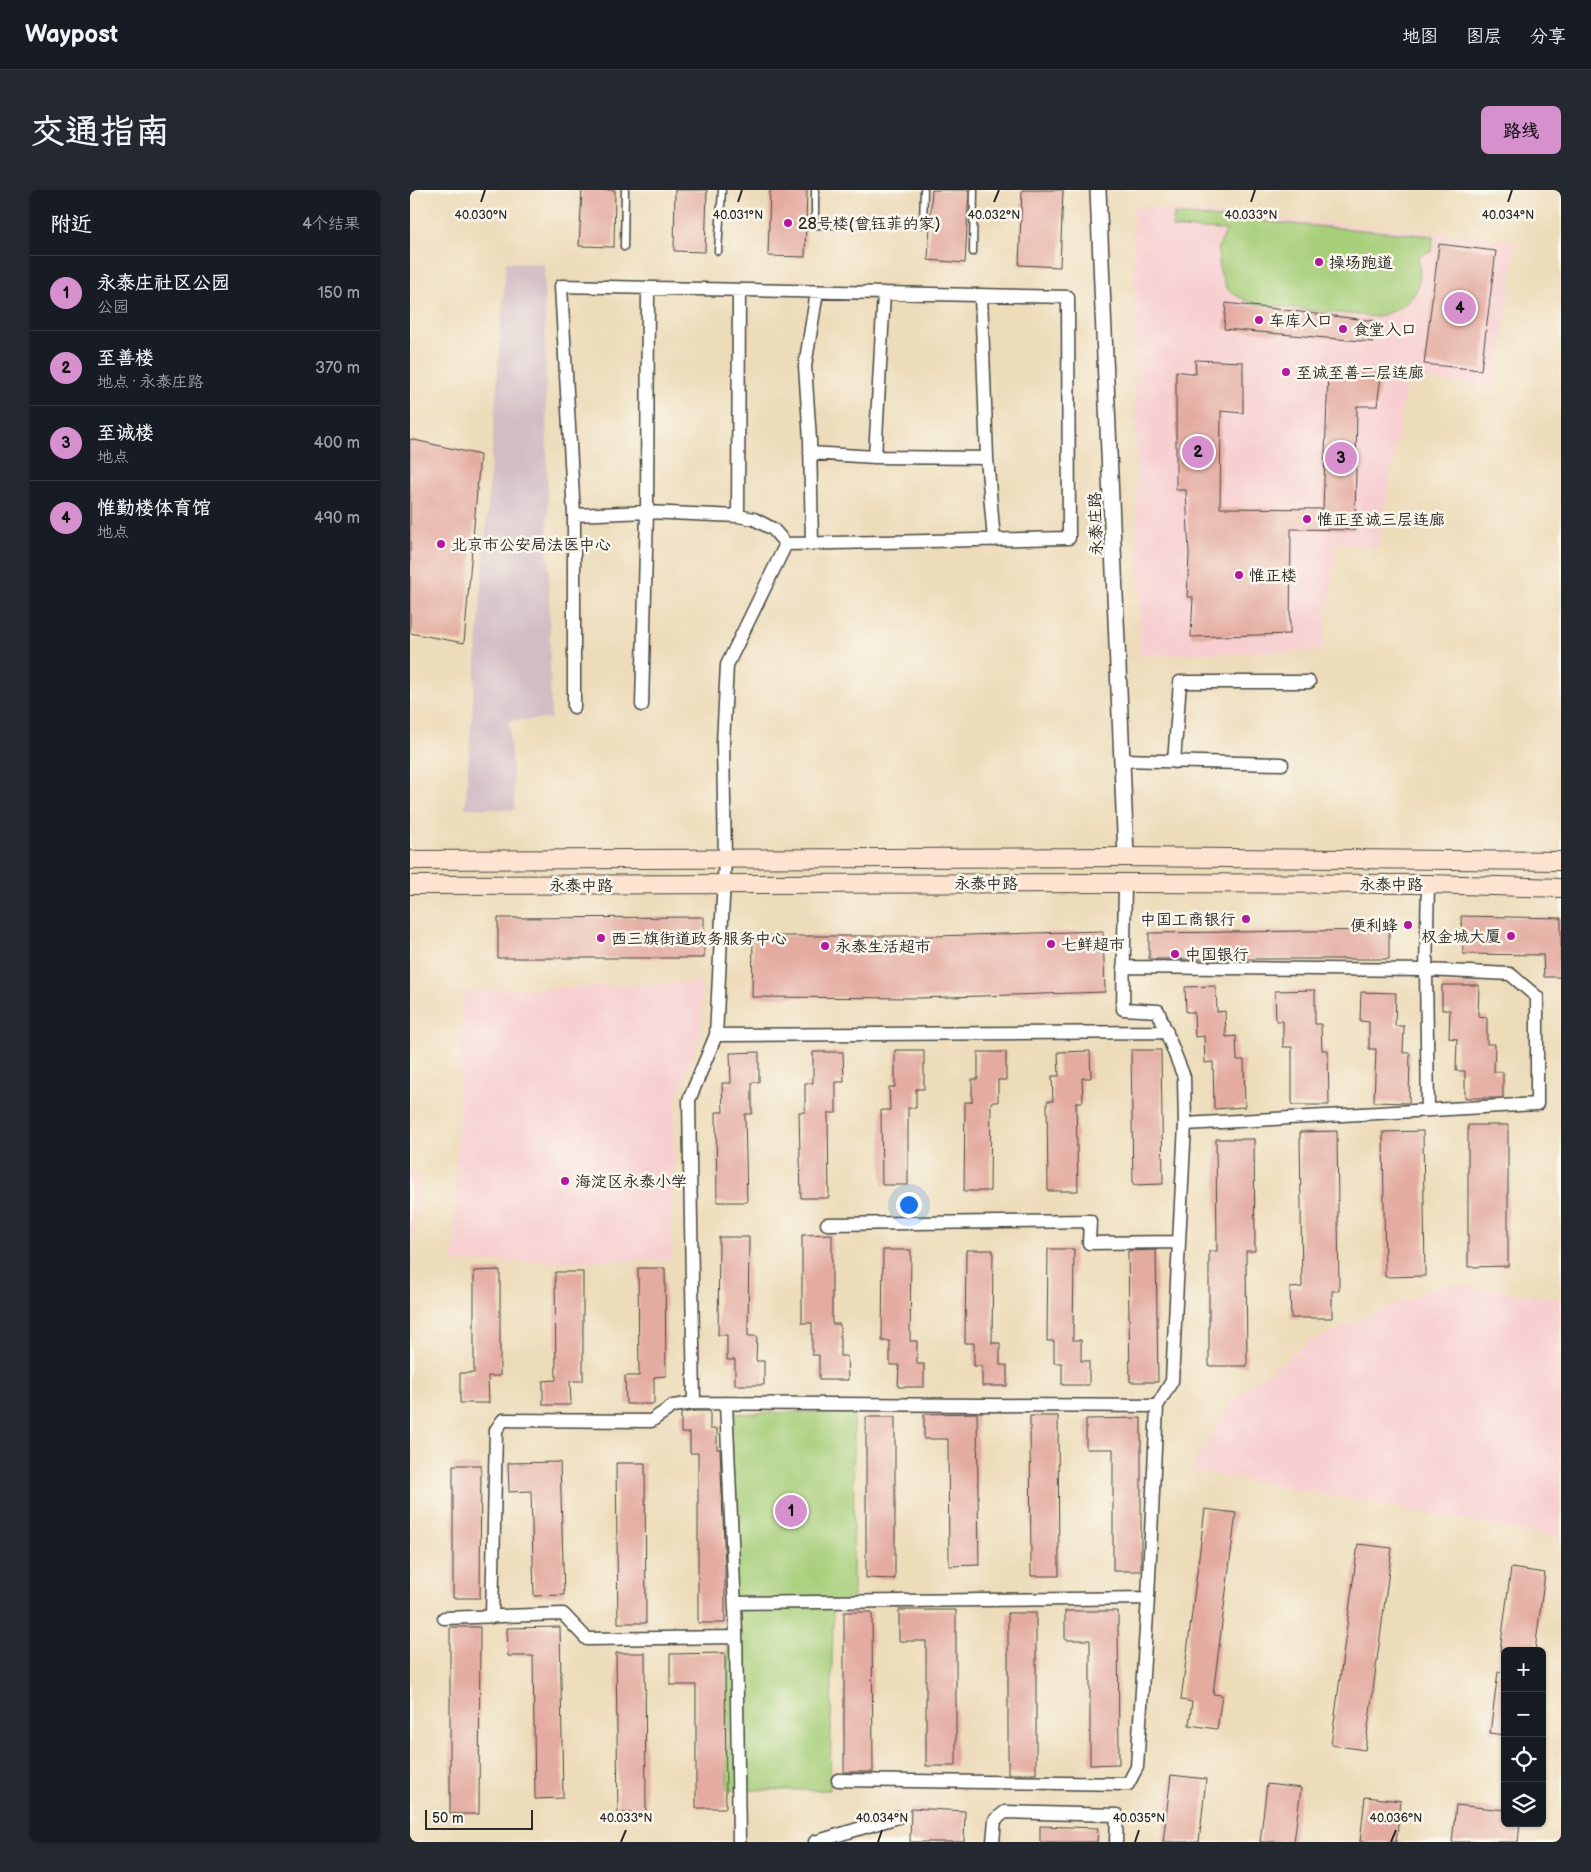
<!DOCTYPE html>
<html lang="zh">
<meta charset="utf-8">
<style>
:root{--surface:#171b24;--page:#242831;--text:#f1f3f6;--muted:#9ea1a6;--line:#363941;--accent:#d690ce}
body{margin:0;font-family:"Balsamiq Sans","LXGW WenKai TC",sans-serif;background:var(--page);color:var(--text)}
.controls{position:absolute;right:15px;bottom:15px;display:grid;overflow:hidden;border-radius:8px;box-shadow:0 1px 4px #0004}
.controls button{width:45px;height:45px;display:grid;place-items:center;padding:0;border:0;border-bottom:1px solid var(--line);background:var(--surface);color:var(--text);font:25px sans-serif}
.scale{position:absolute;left:15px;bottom:12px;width:108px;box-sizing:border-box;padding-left:5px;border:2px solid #2b2b2b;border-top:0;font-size:14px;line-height:18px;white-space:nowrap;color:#2b2b2b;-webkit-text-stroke:4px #fbf7ec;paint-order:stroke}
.you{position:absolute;left:498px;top:1014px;width:18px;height:18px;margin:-12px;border:4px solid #fff;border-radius:50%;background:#1a73e8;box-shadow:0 0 0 8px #1a73e833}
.badge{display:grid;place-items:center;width:32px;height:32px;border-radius:50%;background:var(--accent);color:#111;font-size:16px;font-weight:700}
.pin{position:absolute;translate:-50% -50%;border:2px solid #fff;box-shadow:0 1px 5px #0006}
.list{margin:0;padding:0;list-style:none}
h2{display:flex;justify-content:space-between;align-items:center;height:65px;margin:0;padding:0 20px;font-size:21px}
h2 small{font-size:16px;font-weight:400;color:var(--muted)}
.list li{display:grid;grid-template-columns:32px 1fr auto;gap:15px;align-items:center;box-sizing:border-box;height:75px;padding:0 20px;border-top:1px solid var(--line)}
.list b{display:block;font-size:19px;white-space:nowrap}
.list p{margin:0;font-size:16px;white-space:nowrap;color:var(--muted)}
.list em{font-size:16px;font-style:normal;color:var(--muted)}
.icon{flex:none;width:28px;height:28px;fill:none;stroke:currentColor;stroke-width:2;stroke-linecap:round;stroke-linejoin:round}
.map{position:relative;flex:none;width:1151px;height:1652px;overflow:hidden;border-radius:8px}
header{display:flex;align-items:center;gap:30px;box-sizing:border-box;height:70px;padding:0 25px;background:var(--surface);border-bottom:1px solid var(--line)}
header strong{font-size:24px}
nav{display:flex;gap:28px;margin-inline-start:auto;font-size:18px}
.intro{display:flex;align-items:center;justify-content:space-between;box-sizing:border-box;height:120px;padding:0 30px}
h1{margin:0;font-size:35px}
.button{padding:12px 22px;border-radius:8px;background:var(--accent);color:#111;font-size:18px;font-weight:700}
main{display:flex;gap:30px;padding:0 30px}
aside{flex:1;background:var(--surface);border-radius:8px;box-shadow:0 1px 4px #0004}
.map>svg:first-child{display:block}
</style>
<header>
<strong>Waypost</strong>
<nav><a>地图</a><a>图层</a><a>分享</a></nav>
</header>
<div class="intro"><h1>交通指南</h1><a class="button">路线</a></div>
<main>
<aside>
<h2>附近<small>4个结果</small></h2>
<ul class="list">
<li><span class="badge">1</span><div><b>永泰庄社区公园</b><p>公园</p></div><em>150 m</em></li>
<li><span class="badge">2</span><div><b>至善楼</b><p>地点 · 永泰庄路</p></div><em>370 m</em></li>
<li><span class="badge">3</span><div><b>至诚楼</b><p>地点</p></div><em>400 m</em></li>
<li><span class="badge">4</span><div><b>惟勤楼体育馆</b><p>地点</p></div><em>490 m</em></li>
</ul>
</aside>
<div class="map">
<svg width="1151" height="1652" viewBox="0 0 1151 1652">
<rect width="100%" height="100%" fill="#fbf7ec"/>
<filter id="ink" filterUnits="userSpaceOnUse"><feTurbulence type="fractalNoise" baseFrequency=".02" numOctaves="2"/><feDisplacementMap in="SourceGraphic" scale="10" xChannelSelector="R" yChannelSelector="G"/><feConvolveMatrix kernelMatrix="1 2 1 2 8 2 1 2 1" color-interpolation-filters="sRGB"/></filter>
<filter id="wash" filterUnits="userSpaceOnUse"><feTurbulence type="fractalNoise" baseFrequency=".0096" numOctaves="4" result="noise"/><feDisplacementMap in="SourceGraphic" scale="20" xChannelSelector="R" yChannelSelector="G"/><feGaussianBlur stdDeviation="1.12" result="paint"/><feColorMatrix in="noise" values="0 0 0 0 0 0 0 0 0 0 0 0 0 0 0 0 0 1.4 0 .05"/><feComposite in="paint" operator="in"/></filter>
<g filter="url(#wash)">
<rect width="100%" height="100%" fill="#eddcba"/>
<!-- built -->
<path fill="#f7cfd0" d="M 723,16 L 1106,50 L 1087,197 L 997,188 L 969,358 L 928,353 L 911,461 L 731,465 L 727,330 Z
M 292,792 L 291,846 L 265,911 L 261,1070 L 43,1072 L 52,801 Z
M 0,981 L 9,983 L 0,1109 Z
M 1037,1093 L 1151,1110 L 1151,1348 L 779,1280 L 825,1207 L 898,1152 Z"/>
<!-- industrial -->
<path fill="#d2bdc5" d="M 96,72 L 134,74 L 141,529 L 99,530 L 105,620 L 55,618 Z"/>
<!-- green -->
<path fill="#a7cf7a" stroke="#697d52" d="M 764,24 L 1023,46 L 1022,61 L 1008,66 C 1009,74 1010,82 1009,90 C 1007,112 985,121 966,127 L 844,114 L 827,106 L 816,98 L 809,78 L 808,58 L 817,40 L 762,38 Z
M 444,1221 L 443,1418 L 423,1419 L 420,1600 L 317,1600 L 318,1224 Z"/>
<g id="blocks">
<!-- building -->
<path fill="#e4aba0" d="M 172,0 L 205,0 L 204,57 L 169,56 Z
M 265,0 L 297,0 L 295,62 L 264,61 Z
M 360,0 L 397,0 L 395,67 L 358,66 Z
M 522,0 L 559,0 L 555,73 L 518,70 Z
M 612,0 L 653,0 L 650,77 L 609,75 Z
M 1029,54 L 1086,61 L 1071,180 L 1014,174 Z
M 816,113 L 965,131 L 962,152 L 814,139 Z
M 785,170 L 833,172 L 833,223 L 811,221 L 810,318 L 913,319 L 918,183 L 971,185 L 967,216 L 947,216 L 945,340 L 881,339 L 880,444 L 781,447 L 783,407 L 777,407 L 779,364 L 776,300 L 766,300 L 766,181 L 786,184 Z
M 0,249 L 70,265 L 54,453 L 0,443 Z
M 1051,726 L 1151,728 L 1151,787 L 1134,787 L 1133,765 L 1053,764 Z
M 294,727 L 294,768 L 88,768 L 88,728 Z
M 979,740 L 979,769 L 739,769 L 739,743 Z
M 693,741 L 695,802 L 509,808 L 342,807 L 343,746 L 525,746 Z
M 1032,795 L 1069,795 L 1068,826 L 1077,827 L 1077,854 L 1085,854 L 1084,882 L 1093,882 L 1093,908 L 1055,908 L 1055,881 L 1046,881 L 1047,849 L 1039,848 L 1040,820 L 1032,820 Z
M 806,796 L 807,822 L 815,821 L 816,847 L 826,846 L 827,870 L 834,870 L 835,917 L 804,919 L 803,872 L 795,873 L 794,846 L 785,847 L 784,822 L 776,822 L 775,797 Z
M 905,800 L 905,834 L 911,834 L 912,860 L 918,860 L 919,915 L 882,915 L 882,857 L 873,857 L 873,831 L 866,831 L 865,801 Z
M 951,802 L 986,803 L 985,836 L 994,836 L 993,863 L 1000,863 L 999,913 L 964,912 L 966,859 L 959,859 L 959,832 L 950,831 Z
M 485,860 L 514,860 L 514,899 L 506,899 L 506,918 L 498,918 L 498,995 L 472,995 L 471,920 L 480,920 L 479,897 L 485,897 Z
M 721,860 L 751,860 L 753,994 L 723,995 Z
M 680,861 L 681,888 L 672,888 L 673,912 L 666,912 L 668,1001 L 638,1001 L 637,911 L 643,911 L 642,886 L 649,886 L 648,862 Z
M 349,862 L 349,892 L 342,892 L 342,924 L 335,924 L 337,1012 L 307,1012 L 306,922 L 313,922 L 312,893 L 321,893 L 320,863 Z
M 403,862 L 433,862 L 434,892 L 426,892 L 426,923 L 418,923 L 419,1008 L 391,1008 L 389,922 L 395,922 L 395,893 L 403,893 Z
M 568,862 L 596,862 L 596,890 L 588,890 L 588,912 L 581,912 L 580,1001 L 554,1001 L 555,912 L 562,912 L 562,889 L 568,889 Z
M 1058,935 L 1098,935 L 1098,1076 L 1058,1077 Z
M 927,941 L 929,1101 L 922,1101 L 922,1128 L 881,1128 L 880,1098 L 892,1097 L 890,942 Z
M 1013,941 L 1015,1086 L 975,1087 L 973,942 Z
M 806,949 L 844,949 L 845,1061 L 836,1061 L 837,1176 L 799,1176 L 799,1061 L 807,1061 Z
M 422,1044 L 422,1134 L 430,1134 L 430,1166 L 437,1166 L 438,1190 L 409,1190 L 409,1165 L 402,1165 L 402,1133 L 392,1133 L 392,1045 Z
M 309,1047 L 339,1047 L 338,1146 L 347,1146 L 346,1171 L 354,1171 L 354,1195 L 325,1195 L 325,1170 L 317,1170 L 317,1145 L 308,1145 Z
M 638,1059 L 664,1059 L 663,1150 L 671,1150 L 671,1171 L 679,1171 L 679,1195 L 652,1195 L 652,1173 L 644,1173 L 644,1151 L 637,1151 Z
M 473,1060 L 501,1060 L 500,1151 L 507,1151 L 507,1174 L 514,1174 L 514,1197 L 488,1197 L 489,1175 L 480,1175 L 480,1151 L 472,1151 Z
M 556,1060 L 583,1060 L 582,1153 L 590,1153 L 590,1175 L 597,1175 L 597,1196 L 572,1196 L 572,1176 L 564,1176 L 564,1153 L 555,1153 Z
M 746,1060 L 748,1192 L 720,1192 L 718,1061 Z
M 228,1078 L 255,1078 L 256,1186 L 244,1187 L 244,1214 L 216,1214 L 215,1186 L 229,1186 Z
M 90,1080 L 90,1186 L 78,1186 L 79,1213 L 50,1213 L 50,1183 L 64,1183 L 64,1081 Z
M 145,1082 L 173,1082 L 173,1191 L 160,1191 L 161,1215 L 133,1215 L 133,1191 L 146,1190 Z
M 285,1221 L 300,1221 L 300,1239 L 307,1239 L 307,1259 L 310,1259 L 315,1377 L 315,1433 L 288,1433 L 288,1263 L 280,1263 L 280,1243 L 271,1243 L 271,1223 Z
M 567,1223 L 569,1375 L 539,1376 L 538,1249 L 514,1249 L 514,1224 Z
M 620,1226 L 648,1226 L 649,1386 L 621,1386 Z
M 456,1227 L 485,1227 L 485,1389 L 456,1388 Z
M 731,1228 L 731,1381 L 703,1381 L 703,1259 L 676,1259 L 676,1229 Z
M 150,1272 L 154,1405 L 124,1406 L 121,1301 L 99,1302 L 98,1273 Z
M 206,1273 L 235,1273 L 236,1433 L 208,1433 Z
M 43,1275 L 71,1275 L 70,1408 L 43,1408 Z
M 795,1319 L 826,1323 L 803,1504 L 812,1505 L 807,1539 L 779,1535 L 782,1512 L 771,1510 Z
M 948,1354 L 982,1358 L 955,1560 L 921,1555 Z
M 1101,1378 L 1135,1383 L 1125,1461 L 1090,1461 Z
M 489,1420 L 546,1420 L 546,1576 L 516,1576 L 516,1451 L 489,1451 Z
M 655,1421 L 708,1421 L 709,1574 L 680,1575 L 680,1450 L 655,1450 Z
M 434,1422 L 462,1422 L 463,1582 L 434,1582 Z
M 598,1423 L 626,1423 L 626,1584 L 598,1584 Z
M 40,1437 L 70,1437 L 69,1624 L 40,1624 Z
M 150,1437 L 153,1608 L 125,1609 L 123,1466 L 98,1466 L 97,1438 Z
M 206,1463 L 235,1463 L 236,1623 L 208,1623 Z
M 315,1463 L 316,1618 L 286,1618 L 286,1495 L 260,1495 L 260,1464 Z
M 1088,1482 L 1095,1483 L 1095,1545 L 1080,1543 Z
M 761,1585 L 796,1589 L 789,1652 L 753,1652 Z
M 857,1594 L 891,1598 L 884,1652 L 850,1652 Z
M 955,1607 L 991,1611 L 986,1652 L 950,1652 Z
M 1046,1615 L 1095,1620 L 1095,1633 L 1110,1633 L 1108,1652 L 1042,1652 Z
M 501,1618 L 555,1621 L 554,1652 L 500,1652 Z
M 630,1636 L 688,1638 L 687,1652 L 630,1652 Z"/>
</g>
</g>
<g filter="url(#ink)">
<use href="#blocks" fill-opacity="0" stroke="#484640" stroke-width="1"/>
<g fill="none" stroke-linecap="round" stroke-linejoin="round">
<!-- service casing -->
<g stroke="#484640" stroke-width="9">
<path id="service" d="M 405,0 L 405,35 L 513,34 L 514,0
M 214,57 L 215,0
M 308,61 L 312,0
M 563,62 L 564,0"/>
</g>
<!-- minor casing -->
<g stroke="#484640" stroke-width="15">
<path id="minor" d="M 474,103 L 465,267 L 577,268
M 571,105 L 577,268 L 584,350
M 400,263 L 465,267
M 164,325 L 237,322 L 328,326 L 344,329 L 363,339 L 376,354
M 328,326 L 329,100
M 402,354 L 400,250 L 395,176 L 407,102
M 232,515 L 237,322 L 238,98
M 164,517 L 164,325 L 151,96 L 658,107 L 659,348 L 376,354 L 317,475 L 313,553 L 315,669 L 306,845 L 279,910 L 284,1213
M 712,570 L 872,574
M 764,572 L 770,492 L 899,492
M 713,777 L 1016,780 L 1100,784 L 1127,807 L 1127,914 L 775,934
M 306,845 L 757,842
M 1018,920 L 1016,780 L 1018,694
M 417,1034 L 680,1031 L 679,1053 L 769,1052
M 316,1213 L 325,1420
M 82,1427 L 86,1240 L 93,1230 L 241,1231 L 263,1216 L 284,1213 L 747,1216 L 762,1191 L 775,934 L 774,887 L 748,821 L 713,819 L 715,693
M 34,1428 L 153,1424 L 177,1449 L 326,1447 L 325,1413 L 738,1408 L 747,1216
M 326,1440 L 329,1652
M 428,1590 L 718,1594 L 727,1577 L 738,1408
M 405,1652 L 488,1627
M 583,1652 L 585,1630 L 595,1622 L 707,1625 L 706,1652"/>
</g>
<!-- tertiary casing -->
<g stroke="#484640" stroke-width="18">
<path id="tertiary" d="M 688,0 L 716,667"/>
</g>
<!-- secondary casing -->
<g stroke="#484640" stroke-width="20">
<path id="secondary" d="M 0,670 L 716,667 L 1151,671
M 0,695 L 715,693 L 1018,694 L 1151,698"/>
</g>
<!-- service -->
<use href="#service" stroke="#fff" stroke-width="6"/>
<!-- minor -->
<use href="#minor" stroke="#fff" stroke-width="12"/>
<!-- tertiary -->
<use href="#tertiary" stroke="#fff" stroke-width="15"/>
<!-- secondary -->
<use href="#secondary" stroke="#fde4d1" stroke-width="18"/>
</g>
</g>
<!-- ticks -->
<path fill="none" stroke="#2b2b2b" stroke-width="2" d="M 71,12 L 75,0M 328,12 L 332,0M 584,12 L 589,0M 841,12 L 845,0M 1098,12 L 1102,0M 211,1652 L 216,1640M 468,1652 L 472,1640M 725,1652 L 729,1640M 981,1652 L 986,1640"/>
<!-- markers -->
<g fill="#b5179e" stroke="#fbf7ec" stroke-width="2">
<circle cx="378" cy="33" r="5"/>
<circle cx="909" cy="72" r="5"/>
<circle cx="849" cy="130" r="5"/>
<circle cx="933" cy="139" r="5"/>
<circle cx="876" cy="182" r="5"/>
<circle cx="897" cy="329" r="5"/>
<circle cx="31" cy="354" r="5"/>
<circle cx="829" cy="385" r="5"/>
<circle cx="836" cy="729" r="5"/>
<circle cx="998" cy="735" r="5"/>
<circle cx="1101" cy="746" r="5"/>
<circle cx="191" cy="748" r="5"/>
<circle cx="641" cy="754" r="5"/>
<circle cx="415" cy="756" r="5"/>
<circle cx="765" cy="764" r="5"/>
<circle cx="155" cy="991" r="5"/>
</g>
<g text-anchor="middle" stroke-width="5" stroke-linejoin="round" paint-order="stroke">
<!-- poi labels -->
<g font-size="16" fill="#2b2b2b" stroke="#fbf7ec" text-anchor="start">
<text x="388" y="39">28号楼(曾钰菲的家)</text>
<text x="919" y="78">操场跑道</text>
<text x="859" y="136">车库入口</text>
<text x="943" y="145">食堂入口</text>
<text x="886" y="188">至诚至善二层连廊</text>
<text x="907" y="335">惟正至诚三层连廊</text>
<text x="41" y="360">北京市公安局法医中心</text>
<text x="839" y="391">惟正楼</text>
<text x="826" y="735" text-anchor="end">中国工商银行</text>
<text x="988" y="741" text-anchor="end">便利蜂</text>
<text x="1091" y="752" text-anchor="end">权金城大厦</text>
<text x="201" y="754">西三旗街道政务服务中心</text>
<text x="651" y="760">七鲜超市</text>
<text x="425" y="762">永泰生活超市</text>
<text x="775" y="770">中国银行</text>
<text x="165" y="997">海淀区永泰小学</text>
</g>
<!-- street labels -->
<g font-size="16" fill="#2b2b2b" stroke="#fbf7ec">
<text transform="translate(685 334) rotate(-92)" y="6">永泰庄路</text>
<text x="576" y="699">永泰中路</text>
<text x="981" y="700">永泰中路</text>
<text x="171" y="701">永泰中路</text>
</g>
</g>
<g font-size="12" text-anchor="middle" fill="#2b2b2b" stroke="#fbf7ec" stroke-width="5" stroke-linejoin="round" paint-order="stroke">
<text x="71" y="29">40.030°N</text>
<text x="328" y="29">40.031°N</text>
<text x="584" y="29">40.032°N</text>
<text x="841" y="29">40.033°N</text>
<text x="1098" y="29">40.034°N</text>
<text x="216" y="1632">40.033°N</text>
<text x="472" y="1632">40.034°N</text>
<text x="729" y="1632">40.035°N</text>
<text x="986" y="1632">40.036°N</text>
</g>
</svg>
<div class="controls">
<button>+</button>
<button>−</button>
<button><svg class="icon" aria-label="locate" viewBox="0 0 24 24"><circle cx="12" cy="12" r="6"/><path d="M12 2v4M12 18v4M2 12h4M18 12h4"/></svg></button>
<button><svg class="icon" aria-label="layers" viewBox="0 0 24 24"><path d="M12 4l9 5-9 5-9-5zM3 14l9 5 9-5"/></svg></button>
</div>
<div class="scale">50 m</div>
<div class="you"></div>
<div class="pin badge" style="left:381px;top:1321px">1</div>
<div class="pin badge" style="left:788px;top:262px">2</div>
<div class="pin badge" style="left:931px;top:268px">3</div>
<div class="pin badge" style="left:1050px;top:118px">4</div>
</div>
</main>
